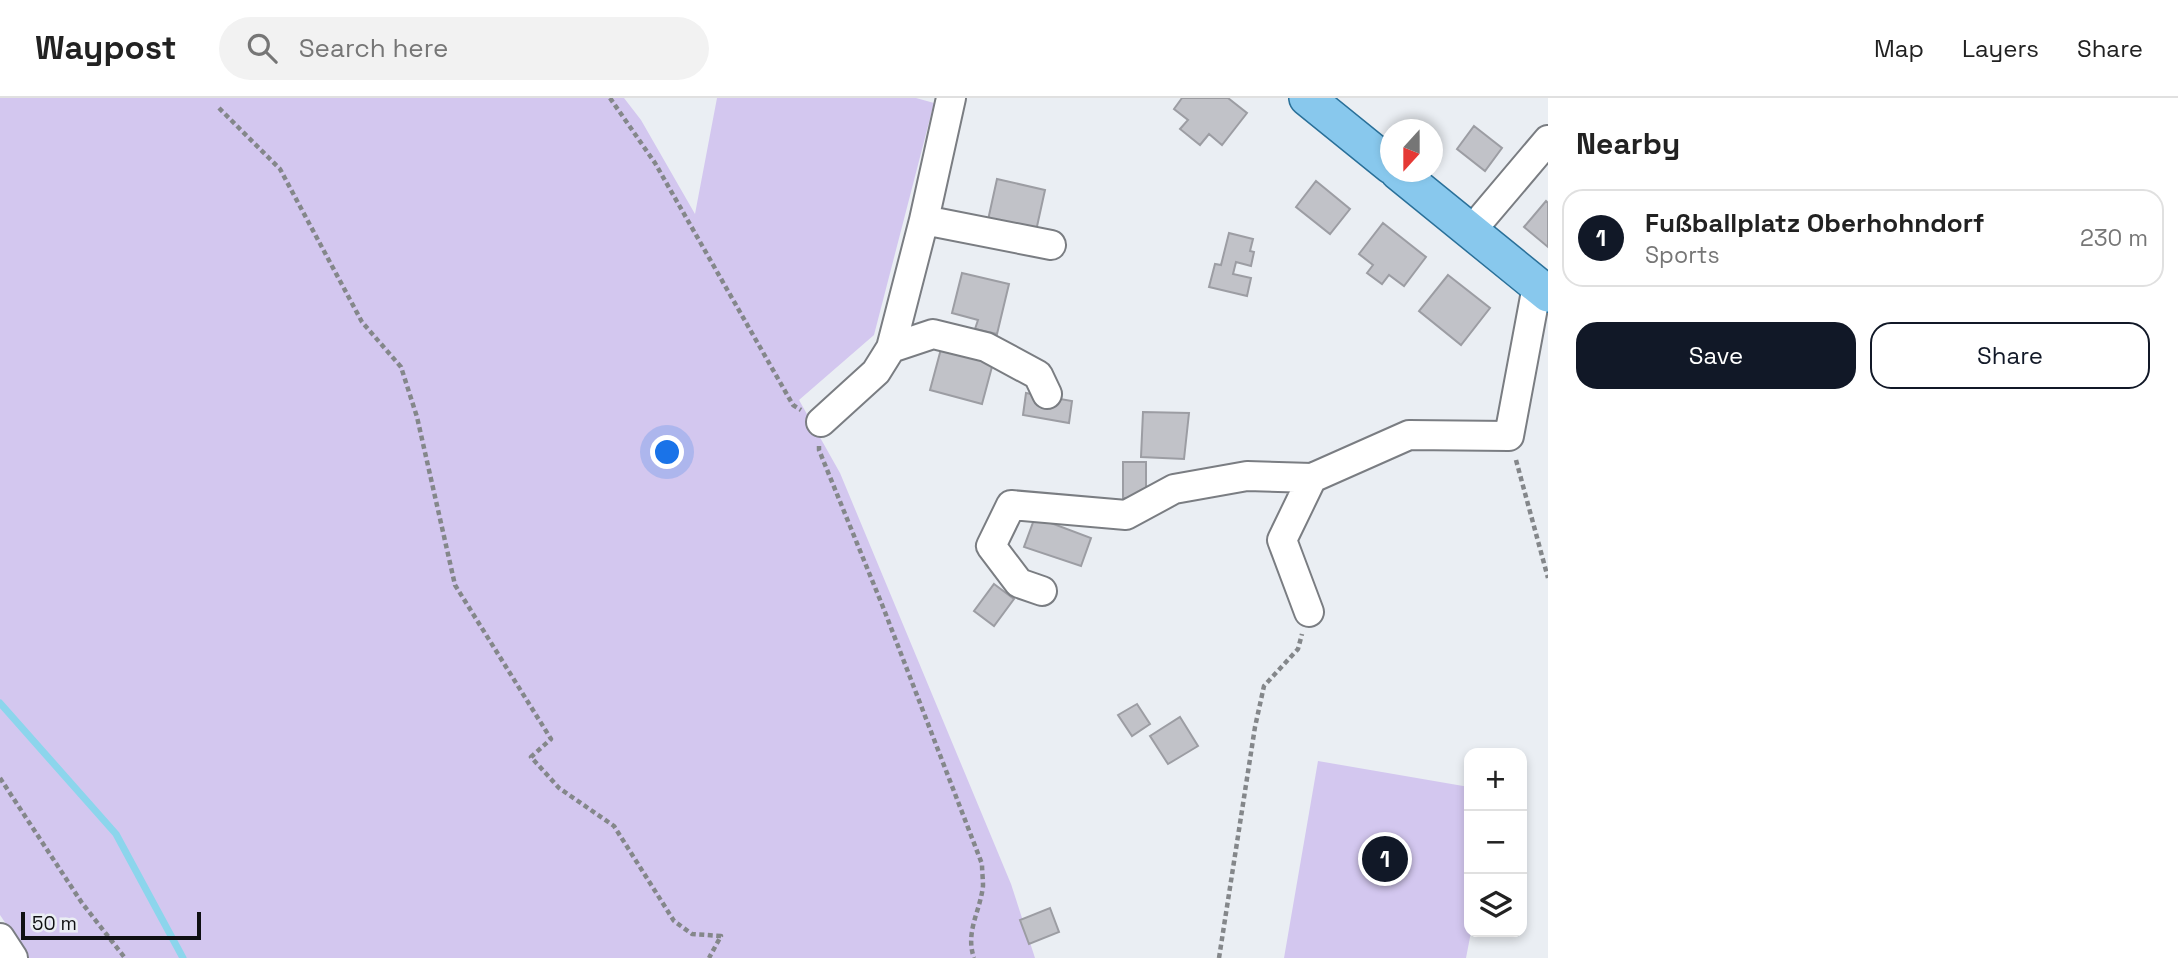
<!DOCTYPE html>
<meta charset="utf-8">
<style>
:root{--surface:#fff;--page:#f2f2f2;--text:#222;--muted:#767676;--line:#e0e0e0;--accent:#111827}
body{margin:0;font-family:"Space Grotesk",sans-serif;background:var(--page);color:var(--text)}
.controls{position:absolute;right:21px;bottom:21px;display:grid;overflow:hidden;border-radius:14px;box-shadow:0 4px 10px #0003}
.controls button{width:63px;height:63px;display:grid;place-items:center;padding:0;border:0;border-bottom:2px solid var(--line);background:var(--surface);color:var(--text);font:35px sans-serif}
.compass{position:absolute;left:1380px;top:21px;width:63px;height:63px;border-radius:50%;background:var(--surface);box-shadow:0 4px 10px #0003;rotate:201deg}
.scale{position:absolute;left:21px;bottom:18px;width:180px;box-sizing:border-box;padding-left:7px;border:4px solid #0f1012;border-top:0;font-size:19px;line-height:24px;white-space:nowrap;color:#0f1012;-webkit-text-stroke:5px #eaeef3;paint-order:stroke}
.you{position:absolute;left:668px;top:355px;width:24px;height:24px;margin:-18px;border:5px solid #fff;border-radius:50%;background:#1a73e8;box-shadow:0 0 0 10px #1a73e833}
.badge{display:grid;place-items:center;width:46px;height:46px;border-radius:50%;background:var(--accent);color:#fff;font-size:23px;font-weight:700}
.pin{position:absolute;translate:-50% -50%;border:4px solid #fff;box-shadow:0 2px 7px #0006}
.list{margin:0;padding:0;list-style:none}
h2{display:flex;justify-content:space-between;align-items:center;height:91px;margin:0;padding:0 28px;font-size:30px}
h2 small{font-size:23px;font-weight:400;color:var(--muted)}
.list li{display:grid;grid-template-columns:46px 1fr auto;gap:21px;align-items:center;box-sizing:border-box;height:98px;margin:0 14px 14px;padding:0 14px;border:2px solid var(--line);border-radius:21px}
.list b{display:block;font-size:26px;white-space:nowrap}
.list p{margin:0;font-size:23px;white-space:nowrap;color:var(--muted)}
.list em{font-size:23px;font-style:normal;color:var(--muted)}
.actions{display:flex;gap:14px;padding:21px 28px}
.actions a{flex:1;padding:16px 0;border:2px solid var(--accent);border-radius:21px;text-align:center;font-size:24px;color:var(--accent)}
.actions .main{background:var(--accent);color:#fff}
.icon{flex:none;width:38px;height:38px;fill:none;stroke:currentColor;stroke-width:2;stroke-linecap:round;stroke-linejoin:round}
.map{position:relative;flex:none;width:1548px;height:860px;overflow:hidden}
header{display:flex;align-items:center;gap:42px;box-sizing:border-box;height:98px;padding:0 35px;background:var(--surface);border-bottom:2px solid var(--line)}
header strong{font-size:33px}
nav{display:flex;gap:38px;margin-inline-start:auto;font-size:24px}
.search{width:490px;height:63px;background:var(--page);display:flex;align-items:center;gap:18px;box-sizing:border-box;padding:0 24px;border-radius:38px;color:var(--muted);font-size:26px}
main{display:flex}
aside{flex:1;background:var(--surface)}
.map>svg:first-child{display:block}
</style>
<header>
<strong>Waypost</strong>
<div class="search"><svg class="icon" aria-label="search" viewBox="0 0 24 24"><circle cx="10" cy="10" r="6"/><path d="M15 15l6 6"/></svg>Search here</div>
<nav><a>Map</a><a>Layers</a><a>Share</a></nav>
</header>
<main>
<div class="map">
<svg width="1548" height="860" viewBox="0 0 1548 860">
<rect width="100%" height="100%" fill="#eaeef3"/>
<!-- green -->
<path fill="#d3c7ef" d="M 0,0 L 624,0 L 641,22 L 695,116 L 717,0 L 916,0 L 934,5 L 874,237 L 799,302 L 840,375 L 1011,786 L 1035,860 L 29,860 L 0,817 Z
M 1318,663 L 1469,689 L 1471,834 L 1466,860 L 1284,860 Z"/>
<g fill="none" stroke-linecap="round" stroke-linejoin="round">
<!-- stream -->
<path stroke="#8cd5ec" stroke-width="7" d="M 0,605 L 116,736 L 183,860"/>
</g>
<!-- building -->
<path fill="#c1c2c8" stroke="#9c9da3" stroke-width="2" d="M 1182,0 L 1228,0 L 1247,15 L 1222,47 L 1209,36 L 1200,47 L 1180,31 L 1188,22 L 1174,11 Z
M 1474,28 L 1502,50 L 1485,73 L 1457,51 Z
M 997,81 L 1045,92 L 1036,133 L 988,122 Z
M 1316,83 L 1350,111 L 1330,136 L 1296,109 Z
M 1546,103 L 1548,105 L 1548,149 L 1524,129 Z
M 1383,125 L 1426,159 L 1404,188 L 1389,177 L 1382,186 L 1367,175 L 1373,167 L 1359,156 Z
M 1229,135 L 1253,141 L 1250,153 L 1254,154 L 1251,168 L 1236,164 L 1233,176 L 1251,180 L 1247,198 L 1209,189 L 1215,166 L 1221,167 Z
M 962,175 L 1009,186 L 997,236 L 975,231 L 978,222 L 952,215 Z
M 1448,177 L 1490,210 L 1461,247 L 1419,213 Z
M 941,251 L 993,265 L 982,306 L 930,292 Z
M 1026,295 L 1072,303 L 1069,325 L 1023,317 Z
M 1143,314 L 1189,315 L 1184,361 L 1141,359 Z
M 1123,364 L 1146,364 L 1146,400 L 1123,400 Z
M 1035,419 L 1091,440 L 1081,468 L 1024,449 Z
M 994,486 L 1014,501 L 994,528 L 974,513 Z
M 1137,606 L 1150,626 L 1132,638 L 1118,617 Z
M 1180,619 L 1198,648 L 1168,666 L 1150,638 Z
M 1050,810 L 1059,834 L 1029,846 L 1020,822 Z"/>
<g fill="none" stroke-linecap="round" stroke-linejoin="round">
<!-- minor casing -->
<g stroke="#7a7d82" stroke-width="32">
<path id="minor" d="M 924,122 L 1051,147
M 1471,133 L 1548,42
M 891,250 L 933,236 L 986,249 L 1038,277 L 1047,296
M 821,324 L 876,274 L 891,250 L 924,122 L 951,0
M 1042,493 L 1019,485 L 991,448 L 1011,407 L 1126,417 L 1174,391 L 1247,378 L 1312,380
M 1309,514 L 1282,442 L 1312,380 L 1409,337 L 1509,338 L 1537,188
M 0,840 L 13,860"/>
</g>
<!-- major casing -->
<g stroke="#2a7099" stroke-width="38">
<path id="major" d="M 1307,0 L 1391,68
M 1398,74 L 1548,196"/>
</g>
<!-- path -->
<path stroke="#84878a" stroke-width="4.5" stroke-dasharray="5 3.5" stroke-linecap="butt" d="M 610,0 L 655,65 L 793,307 L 801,312
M 219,10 L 280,71 L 362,224 L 401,269 L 417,319 L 455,487 L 551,641 L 531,659 L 559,690 L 614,728 L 674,823 L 692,836 L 721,838 L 709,860
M 819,348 L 819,352 L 883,509 L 982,766 C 982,773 983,781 983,788 C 980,814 965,834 974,860
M 1516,362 L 1548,480
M 0,680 L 82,805 L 125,860
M 1219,860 L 1255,629 L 1264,588 L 1298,551 L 1302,536"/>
<!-- minor -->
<use href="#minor" stroke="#fff" stroke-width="28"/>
<!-- major -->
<use href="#major" stroke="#88c8ed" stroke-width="35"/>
</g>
</svg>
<div class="controls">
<button>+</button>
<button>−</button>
<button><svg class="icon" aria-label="layers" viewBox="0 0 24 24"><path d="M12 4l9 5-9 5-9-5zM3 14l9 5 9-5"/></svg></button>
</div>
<svg class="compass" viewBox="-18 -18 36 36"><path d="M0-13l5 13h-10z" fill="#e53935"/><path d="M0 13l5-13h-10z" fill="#767676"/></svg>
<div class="scale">50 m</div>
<div class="you"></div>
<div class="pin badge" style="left:1385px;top:761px">1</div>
</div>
<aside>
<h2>Nearby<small></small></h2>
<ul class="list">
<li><span class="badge">1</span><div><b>Fußballplatz Oberhohndorf</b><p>Sports</p></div><em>230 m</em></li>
</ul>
<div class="actions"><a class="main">Save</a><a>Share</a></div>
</aside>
</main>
